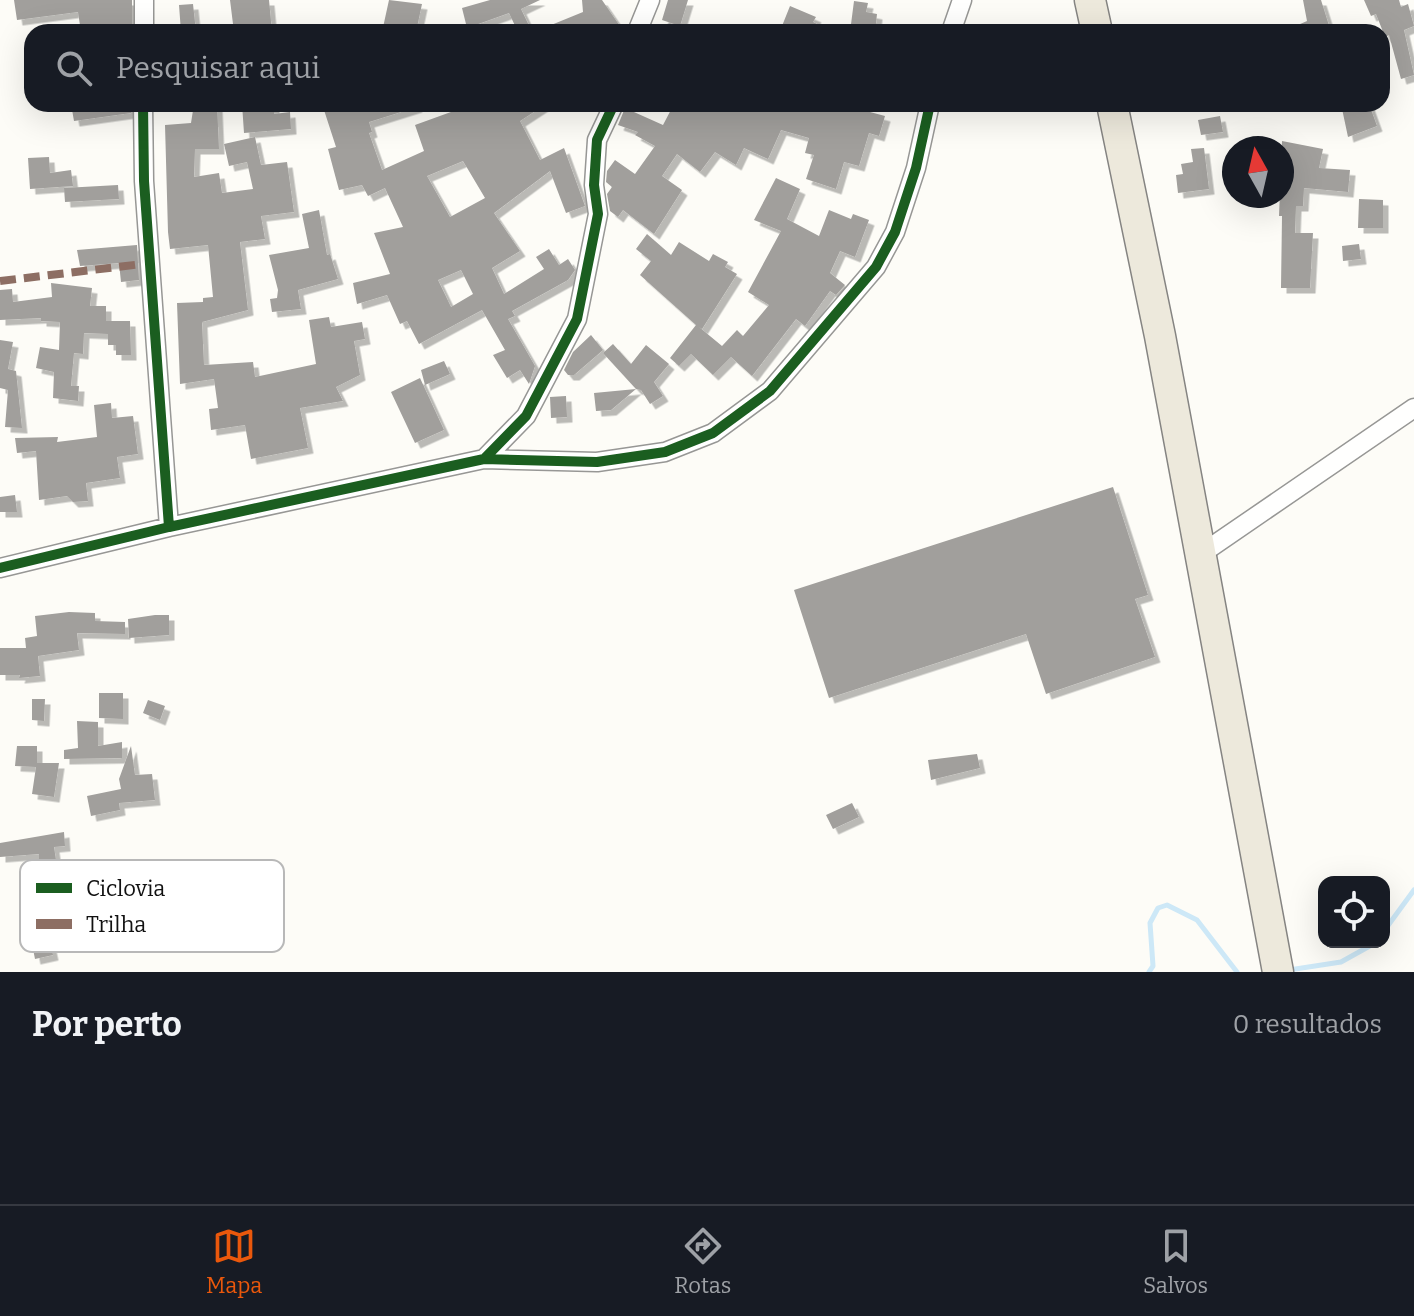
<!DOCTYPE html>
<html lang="pt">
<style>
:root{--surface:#171b24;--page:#242831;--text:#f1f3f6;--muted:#9ea1a6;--line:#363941;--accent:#ea580c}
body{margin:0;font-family:Bitter,serif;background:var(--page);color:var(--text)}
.controls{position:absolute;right:24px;bottom:24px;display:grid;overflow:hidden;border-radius:16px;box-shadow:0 8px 32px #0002}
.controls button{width:72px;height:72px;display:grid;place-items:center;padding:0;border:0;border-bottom:2px solid var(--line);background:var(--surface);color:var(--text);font:40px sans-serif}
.compass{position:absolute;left:1222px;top:136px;width:72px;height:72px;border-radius:50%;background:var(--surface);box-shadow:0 8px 32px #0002;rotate:352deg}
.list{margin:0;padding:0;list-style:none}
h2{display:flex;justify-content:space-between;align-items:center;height:104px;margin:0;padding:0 32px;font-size:34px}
h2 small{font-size:26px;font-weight:400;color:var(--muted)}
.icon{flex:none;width:44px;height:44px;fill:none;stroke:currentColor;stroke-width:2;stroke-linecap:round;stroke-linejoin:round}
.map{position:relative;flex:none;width:1414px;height:972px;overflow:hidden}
.search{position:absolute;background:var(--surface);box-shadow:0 8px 32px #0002;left:24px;right:24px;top:24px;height:88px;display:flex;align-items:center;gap:20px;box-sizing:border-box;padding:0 28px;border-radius:24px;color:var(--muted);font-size:30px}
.sheet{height:232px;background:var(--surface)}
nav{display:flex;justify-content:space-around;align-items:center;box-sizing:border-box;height:112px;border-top:2px solid var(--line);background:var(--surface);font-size:22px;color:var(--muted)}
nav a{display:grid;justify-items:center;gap:4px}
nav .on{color:var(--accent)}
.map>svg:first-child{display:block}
</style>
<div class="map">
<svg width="1414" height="972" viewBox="0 0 1414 972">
<defs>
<filter id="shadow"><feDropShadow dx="5.5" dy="5.5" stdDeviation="0" flood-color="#0004"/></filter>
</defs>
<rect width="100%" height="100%" fill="#fdfcf7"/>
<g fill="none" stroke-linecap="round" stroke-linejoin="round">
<!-- stream -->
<path stroke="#cde8f7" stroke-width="5" d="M 1384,931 L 1414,890
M 1289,970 L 1341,962 L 1377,942
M 1149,972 L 1153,966 L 1150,923 L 1158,908 L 1167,905 L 1197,920 L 1237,972"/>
</g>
<!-- building -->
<path fill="#a19f9c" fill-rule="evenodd" filter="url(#shadow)" d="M 14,0 L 132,0 L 132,32 L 116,32 L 116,27 L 81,32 L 78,12 L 17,20 Z
M 230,0 L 269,0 L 272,32 L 234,32 Z
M 389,0 L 422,4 L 416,32 L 382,32 Z
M 490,0 L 540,0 L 521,9 L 532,32 L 518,32 L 509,13 L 467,28 L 462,8 Z
M 582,0 L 602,0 L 624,32 L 534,32 L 583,12 Z
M 668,0 L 688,0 L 680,26 L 662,20 Z
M 1303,0 L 1321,0 L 1331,32 L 1282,32 L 1307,21 Z
M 1364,0 L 1399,0 L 1401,7 L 1408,4 L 1414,26 L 1404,30 L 1414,75 L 1401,79 L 1389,35 L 1385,37 L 1376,14 L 1371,16 Z
M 854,1 L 868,3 L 866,12 L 877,14 L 875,32 L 850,32 Z
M 193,4 L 196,32 L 181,32 L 179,5 Z
M 790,6 L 816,17 L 813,22 L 833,32 L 796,32 L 782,26 Z
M 71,104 L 131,104 L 131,113 L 74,121 Z
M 194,104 L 217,104 L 219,149 L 195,149 L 194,177 L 219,173 L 222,193 L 253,189 L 247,162 L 229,166 L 224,144 L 255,137 L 261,165 L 287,162 L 294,212 L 261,216 L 265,239 L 240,242 L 248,310 L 202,322 L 204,365 L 253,362 L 255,377 L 316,364 L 309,320 L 329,317 L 331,327 L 362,322 L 365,339 L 354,341 L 360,375 L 336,387 L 343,401 L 300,408 L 308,448 L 251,459 L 245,425 L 211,430 L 209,409 L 218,408 L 214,379 L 180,384 L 177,303 L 203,302 L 203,298 L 213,297 L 208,245 L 170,249 L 168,232 L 165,125 L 191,123 Z
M 242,104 L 274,104 L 274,114 L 290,112 L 291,129 L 244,133 Z
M 343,104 L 416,104 L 417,107 L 369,122 L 372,132 L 369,133 L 382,170 L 424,151 L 415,125 L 473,104 L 546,104 L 520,121 L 540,160 L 564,148 L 585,206 L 566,213 L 550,171 L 494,213 L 520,251 L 492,268 L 504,294 L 544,269 L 536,257 L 549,249 L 559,265 L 568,259 L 575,270 L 568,280 L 512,311 L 515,316 L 508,319 L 535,366 L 529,384 L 520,370 L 507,378 L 493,355 L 505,350 L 482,310 L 419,344 L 407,321 L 400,324 L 387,295 L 357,304 L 353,283 L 390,274 L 374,233 L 403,227 L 385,188 L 368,196 L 362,185 L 339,190 L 328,149 L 336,147 L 324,110 ZM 463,161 L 485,198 L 450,217 L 427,176 ZM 461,270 L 473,294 L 451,307 L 438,280 Z
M 674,104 L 856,104 L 855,108 L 885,116 L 879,136 L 869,133 L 859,166 L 844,162 L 836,189 L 806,179 L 814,155 L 805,153 L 809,138 L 781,130 L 768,159 L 744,148 L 736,165 L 715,152 L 700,172 L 677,154 L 662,176 L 682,190 L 654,234 L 623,210 L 618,217 L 610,211 L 607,194 L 612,187 L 606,182 L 607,171 L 615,160 L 635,174 L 655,146 L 635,135 L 638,132 L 618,125 L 625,108 L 663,125 Z
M 1341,104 L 1369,104 L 1377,126 L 1348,137 Z
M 1220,116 L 1223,132 L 1201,135 L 1198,120 Z
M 1282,141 L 1323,149 L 1319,168 L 1350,170 L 1348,192 L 1304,188 L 1303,206 L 1296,206 L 1295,233 L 1313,233 L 1310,288 L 1281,288 L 1282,216 L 1279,216 Z
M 1204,148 L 1209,189 L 1178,193 L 1176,175 L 1183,174 L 1181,164 L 1193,162 L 1191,149 Z
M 49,157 L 50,173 L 71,170 L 73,186 L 30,189 L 28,158 Z
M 776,178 L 800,189 L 787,219 L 819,236 L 829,210 L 851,219 L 853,214 L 869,220 L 855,257 L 840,251 L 830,273 L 845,285 L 836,295 L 830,291 L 805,326 L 796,319 L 752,376 L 731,357 L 713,375 L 691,354 L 679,366 L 670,358 L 696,325 L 640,275 L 651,261 L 636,249 L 647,234 L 671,255 L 679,242 L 709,261 L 713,254 L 728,262 L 725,267 L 737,274 L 702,329 L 699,327 L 722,346 L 737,330 L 743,336 L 769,305 L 748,292 L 781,231 L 754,220 Z
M 118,185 L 119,199 L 65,202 L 64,188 Z
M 1359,199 L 1383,200 L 1383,228 L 1358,228 Z
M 319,210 L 327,255 L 330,254 L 338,279 L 298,290 L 301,309 L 272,312 L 270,299 L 277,298 L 278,290 L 269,255 L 309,248 L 302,214 Z
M 1359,244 L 1361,259 L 1343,261 L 1342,246 Z
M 137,245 L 139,280 L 121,282 L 119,263 L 80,266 L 77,250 Z
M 51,283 L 92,288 L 90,306 L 106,306 L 106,321 L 130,321 L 131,355 L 116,355 L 116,345 L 108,345 L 108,334 L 84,333 L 83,354 L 74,353 L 71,386 L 79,386 L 78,401 L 53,398 L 54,372 L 36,368 L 40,347 L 59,350 L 60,322 L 41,321 L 41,318 L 0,320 L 0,290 L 12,289 L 13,302 L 52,297 Z
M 591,335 L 603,350 L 574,375 L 568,375 L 564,370 L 573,352 Z
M 0,340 L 13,342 L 8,369 L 16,371 L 22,428 L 5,427 L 8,390 L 0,388 Z
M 613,344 L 631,364 L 646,345 L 669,364 L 654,382 L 663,396 L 650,404 L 641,390 L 636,389 L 611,410 L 596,411 L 594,393 L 636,389 L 603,353 Z
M 444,361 L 450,374 L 425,385 L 421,370 Z
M 420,378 L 444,430 L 415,443 L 391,392 Z
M 566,396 L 567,417 L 551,418 L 550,397 Z
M 111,403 L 112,418 L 133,416 L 138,454 L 117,457 L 120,478 L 86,483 L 88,501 L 73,502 L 67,496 L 39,500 L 36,451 L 17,453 L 15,438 L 58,437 L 57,442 L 97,437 L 94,405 Z
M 1113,487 L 1148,595 L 1135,599 L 1155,657 L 1046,694 L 1026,634 L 829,698 L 794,590 Z
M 15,495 L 17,512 L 0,512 L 0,497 Z
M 69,612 L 95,613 L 95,621 L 125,622 L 125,634 L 77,633 L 79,650 L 38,656 L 40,676 L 19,678 L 20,675 L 0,675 L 0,648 L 26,648 L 25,638 L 37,636 L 35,616 Z
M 155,615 L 169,615 L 169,635 L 129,638 L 128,619 Z
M 99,693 L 123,693 L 123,719 L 99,718 Z
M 32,699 L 45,699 L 44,721 L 32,720 Z
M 148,700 L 165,706 L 160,720 L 143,713 Z
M 77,721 L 98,722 L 98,746 L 122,742 L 122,758 L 64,759 L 64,750 L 78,748 Z
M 17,746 L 37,746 L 37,763 L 59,763 L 54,797 L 32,794 L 36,767 L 15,766 Z
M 131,746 L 135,775 L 152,774 L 155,800 L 119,803 L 120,810 L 91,816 L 87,796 L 121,789 L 119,779 Z
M 977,754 L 980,768 L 931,780 L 928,760 Z
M 852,803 L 859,817 L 833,829 L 826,815 Z
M 64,832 L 65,846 L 54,847 L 56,860 L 39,861 L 39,854 L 0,857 L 0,843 Z
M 49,936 L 53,955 L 35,959 L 31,939 Z"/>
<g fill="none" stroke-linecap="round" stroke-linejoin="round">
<!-- minor casing -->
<g stroke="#979795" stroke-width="21">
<path id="minor" d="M 144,32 L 144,0
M 637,32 L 650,0
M 951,32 L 962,0
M 143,104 L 144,181 L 169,527
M 484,459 L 526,416 L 577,319 L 598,214 L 594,185 L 597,140 L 614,104
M 1201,554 L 1414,408
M 0,568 L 169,527 L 484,459 L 597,462 L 665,452 L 713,433 L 770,391 L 876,267 L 895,232 L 916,168 L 930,104"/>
</g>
<!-- primary casing -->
<g stroke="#858482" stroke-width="33">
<path id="primary" d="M 1090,0 L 1097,32
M 1112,104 L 1160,336 L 1278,972"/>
</g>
<!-- minor -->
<use href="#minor" stroke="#fffffe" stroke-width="18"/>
<!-- primary -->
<use href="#primary" stroke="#ede9dc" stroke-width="30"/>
<!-- quiet -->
<path stroke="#8d6e63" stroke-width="8" stroke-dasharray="16 8" stroke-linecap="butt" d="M 0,281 L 151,263"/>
<!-- cycleway casing -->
<g stroke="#fff" stroke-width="15">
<path id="cycleway" d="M 143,104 L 144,181 L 169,527
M 484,459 L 526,416 L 577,319 L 598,214 L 594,185 L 597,140 L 614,104
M 0,568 L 169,527 L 484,459 L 597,462 L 665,452 L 713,433 L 770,391 L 876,267 L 895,232 L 916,168 L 930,104"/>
</g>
<!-- cycleway -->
<use href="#cycleway" stroke="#1b5e20" stroke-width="10"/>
</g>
<!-- legend -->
<rect x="20" y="860" width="264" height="92" rx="12" fill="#fff" stroke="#b8b8b8" stroke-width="2"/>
<rect x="36" y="883" width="36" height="10" fill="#1b5e20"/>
<rect x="36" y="919" width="36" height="10" fill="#8d6e63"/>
<g font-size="22" fill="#111">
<text x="86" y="896">Ciclovia</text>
<text x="86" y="932">Trilha</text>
</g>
</svg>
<div class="controls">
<button><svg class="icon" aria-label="locate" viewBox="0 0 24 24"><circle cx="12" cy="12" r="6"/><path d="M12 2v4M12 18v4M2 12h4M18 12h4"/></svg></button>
</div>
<svg class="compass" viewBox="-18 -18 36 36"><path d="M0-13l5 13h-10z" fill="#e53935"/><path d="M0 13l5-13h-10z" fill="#9ea1a6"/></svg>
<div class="search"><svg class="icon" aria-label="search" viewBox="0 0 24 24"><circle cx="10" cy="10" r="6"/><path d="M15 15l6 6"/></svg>Pesquisar aqui</div>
</div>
<section class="sheet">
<h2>Por perto<small>0 resultados</small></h2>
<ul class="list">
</ul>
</section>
<nav>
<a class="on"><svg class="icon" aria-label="map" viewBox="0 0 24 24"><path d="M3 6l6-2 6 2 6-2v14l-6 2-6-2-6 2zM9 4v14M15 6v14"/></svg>Mapa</a>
<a><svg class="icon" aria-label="directions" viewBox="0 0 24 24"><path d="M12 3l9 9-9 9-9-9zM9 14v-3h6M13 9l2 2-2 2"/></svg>Rotas</a>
<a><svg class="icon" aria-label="saved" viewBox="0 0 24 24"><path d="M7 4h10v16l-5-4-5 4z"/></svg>Salvos</a>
</nav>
